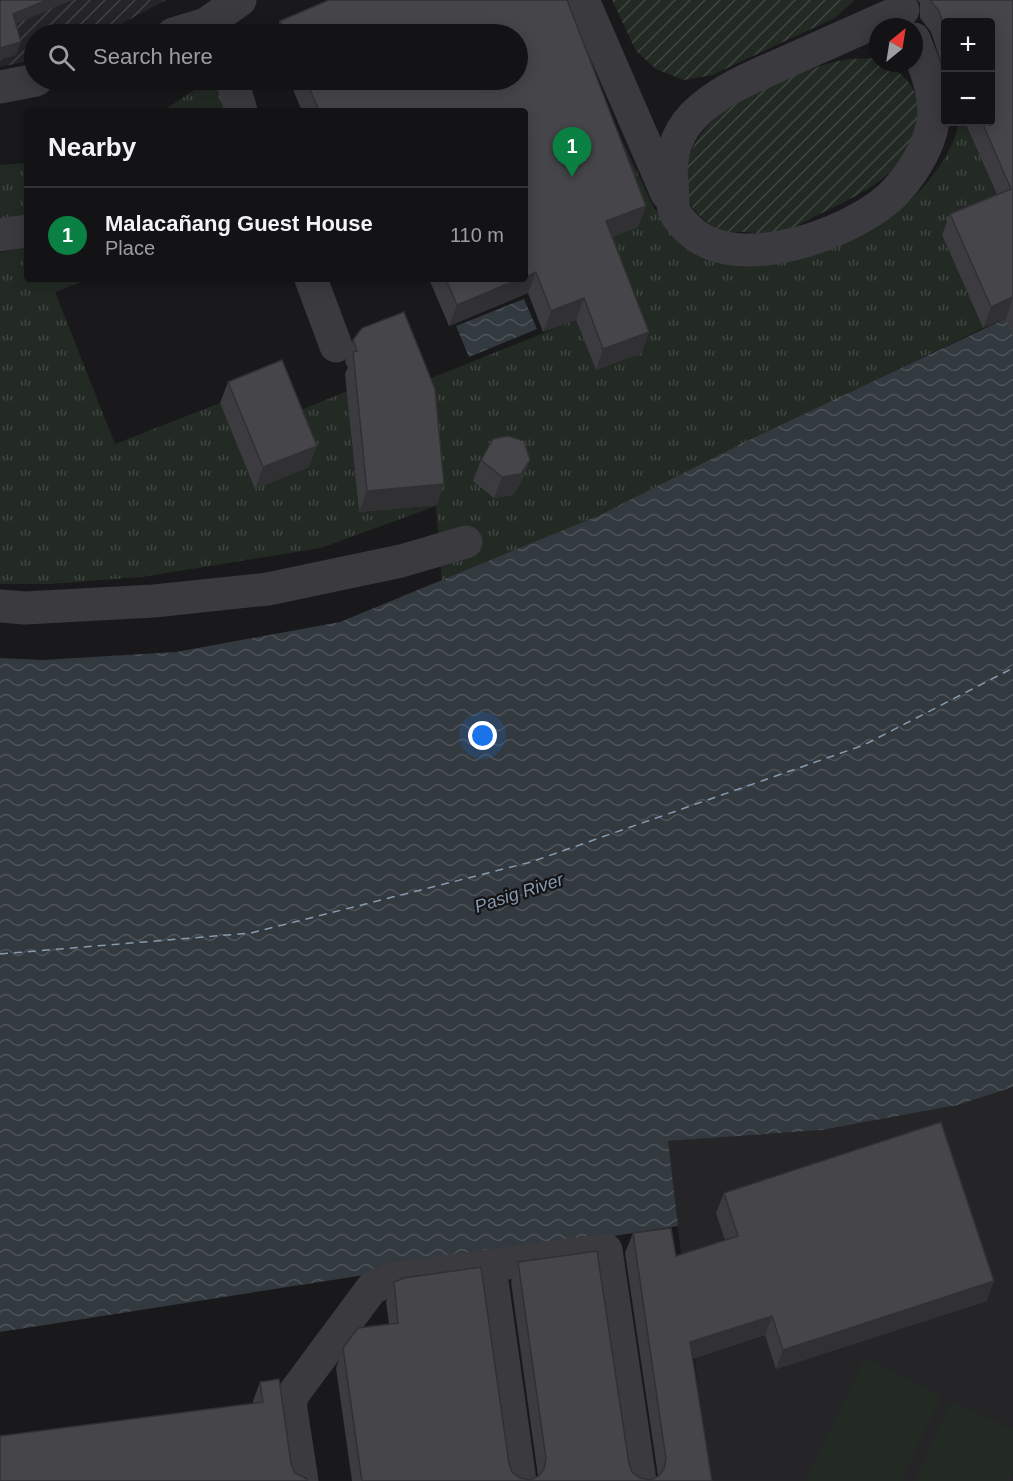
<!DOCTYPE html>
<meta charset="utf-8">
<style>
:root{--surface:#131214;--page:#1c1b1d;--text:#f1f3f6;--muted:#9d9ea0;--line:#323234;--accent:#0b8043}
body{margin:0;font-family:Helvetica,sans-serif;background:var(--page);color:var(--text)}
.controls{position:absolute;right:18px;top:18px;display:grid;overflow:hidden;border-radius:6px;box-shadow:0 3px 15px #0003}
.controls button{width:54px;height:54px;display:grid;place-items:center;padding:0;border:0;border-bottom:2px solid var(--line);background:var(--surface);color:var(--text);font:30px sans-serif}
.compass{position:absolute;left:869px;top:18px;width:54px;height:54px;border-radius:50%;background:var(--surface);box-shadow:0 3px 15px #0003;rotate:30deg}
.you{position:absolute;left:483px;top:736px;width:21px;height:21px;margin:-15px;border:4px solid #fff;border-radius:50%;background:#1a73e8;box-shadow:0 0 0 9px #1a73e833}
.badge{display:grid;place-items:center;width:39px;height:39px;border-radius:50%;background:var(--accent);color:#fff;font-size:20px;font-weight:700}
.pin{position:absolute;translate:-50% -50px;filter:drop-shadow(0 2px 3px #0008)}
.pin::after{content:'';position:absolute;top:32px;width:21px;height:18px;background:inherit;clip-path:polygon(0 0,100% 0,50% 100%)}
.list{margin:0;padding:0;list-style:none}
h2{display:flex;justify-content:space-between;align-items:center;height:78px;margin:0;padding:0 24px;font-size:26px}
h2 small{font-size:20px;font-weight:400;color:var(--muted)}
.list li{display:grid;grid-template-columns:39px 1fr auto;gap:18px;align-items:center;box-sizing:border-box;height:96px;padding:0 24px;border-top:2px solid var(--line)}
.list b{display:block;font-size:22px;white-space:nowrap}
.list p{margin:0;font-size:20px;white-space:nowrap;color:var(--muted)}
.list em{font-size:20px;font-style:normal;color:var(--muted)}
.icon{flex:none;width:33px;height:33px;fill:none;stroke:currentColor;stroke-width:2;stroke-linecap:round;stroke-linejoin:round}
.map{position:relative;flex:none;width:1013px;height:1481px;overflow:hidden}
.search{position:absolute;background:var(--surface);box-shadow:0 3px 15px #0003;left:24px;top:24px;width:504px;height:66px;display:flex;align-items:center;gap:15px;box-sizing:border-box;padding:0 21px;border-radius:33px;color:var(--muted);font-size:22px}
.panel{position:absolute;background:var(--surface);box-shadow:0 3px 15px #0003;left:24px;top:108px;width:504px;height:174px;border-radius:6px}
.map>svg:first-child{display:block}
</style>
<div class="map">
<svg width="1013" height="1481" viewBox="0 0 1013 1481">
<defs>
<pattern id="industrial-furrows" width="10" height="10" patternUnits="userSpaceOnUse" patternTransform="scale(1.5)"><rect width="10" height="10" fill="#252527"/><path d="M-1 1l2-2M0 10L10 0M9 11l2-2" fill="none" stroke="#424244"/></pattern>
<pattern id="grass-tufts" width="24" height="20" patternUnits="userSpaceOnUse" patternTransform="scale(1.5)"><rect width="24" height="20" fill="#232a24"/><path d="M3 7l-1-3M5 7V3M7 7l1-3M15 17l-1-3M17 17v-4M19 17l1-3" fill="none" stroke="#404642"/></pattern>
<pattern id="garden-furrows" width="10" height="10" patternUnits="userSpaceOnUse" patternTransform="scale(1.5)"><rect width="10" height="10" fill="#232a24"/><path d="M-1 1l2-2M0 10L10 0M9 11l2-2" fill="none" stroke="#404642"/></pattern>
<pattern id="water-waves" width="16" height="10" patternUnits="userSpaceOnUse" patternTransform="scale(1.5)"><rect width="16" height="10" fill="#32393f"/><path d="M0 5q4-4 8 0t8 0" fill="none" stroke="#4d5359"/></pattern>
</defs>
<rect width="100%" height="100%" fill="#19181a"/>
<!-- built -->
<path fill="#252527" d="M 1013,1087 L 1013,1481 L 710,1481 L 667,1141 L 822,1130 L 958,1105 Z"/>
<!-- industrial -->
<path fill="url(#industrial-furrows)" d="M 0,0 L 166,0 L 102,34 L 34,34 L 34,60 L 0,67 Z"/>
<!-- grass -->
<path fill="url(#grass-tufts)" d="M 210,80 L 219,80 L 230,111 L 162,111 Z
M 613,121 L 654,208 L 676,234 C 717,236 759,238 800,239 C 814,240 833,244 846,241 C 887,234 956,163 958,122 L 965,122 L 1003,210 L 942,235 L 983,328 L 600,515 L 442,582 L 436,506 L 321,548 L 142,577 L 50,584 L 0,584 L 0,253 L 27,247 L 27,279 L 89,279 L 55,292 L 115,444 L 220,403 L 255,488 L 288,415 L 355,388 L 351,435 L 359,512 L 416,384 L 576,320 L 596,370 L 598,242 Z
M 27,163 L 27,216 L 0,220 L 0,165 Z"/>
<!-- park -->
<path fill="#232a24" d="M 865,1358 L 942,1396 L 901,1481 L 806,1481 Z
M 952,1401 L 1013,1430 L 1013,1474 L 1010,1481 L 915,1481 Z"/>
<!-- garden -->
<path fill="url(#garden-furrows)" d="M 612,0 L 854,0 L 835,18 L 712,75 L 684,80 L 656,69 L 636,51 Z
M 870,58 C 892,66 913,77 919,105 C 930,161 863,194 820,214 C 809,219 796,228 783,231 C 770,234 755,233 742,232 C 735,232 726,233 719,230 C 714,229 709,223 705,220 C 669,195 686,147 712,121 C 733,98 811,66 843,60 C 852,58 861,59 870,58 Z"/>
<!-- water -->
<path fill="url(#water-waves)" d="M 524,299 L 537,329 L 469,357 L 456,326 Z
M 1013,315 L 1013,1087 L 958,1105 L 822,1130 L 668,1141 L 678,1226 L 0,1332 L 0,658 L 43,660 L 176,652 L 340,622 L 600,515 L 743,443 Z"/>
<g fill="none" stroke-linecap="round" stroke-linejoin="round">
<!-- ferry -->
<path stroke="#879bb0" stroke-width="1.5" stroke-dasharray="8 6" stroke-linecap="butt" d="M 0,954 L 251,933 L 531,862 L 864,745 L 1013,668"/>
<!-- minor -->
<path stroke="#3a3a3f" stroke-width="33" d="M 583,0 L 667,194
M 903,10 C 867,26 831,42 795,58 C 761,74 720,88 693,116 C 676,134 669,158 672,183 C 673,191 672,202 674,210 C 677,219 687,228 694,234 C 742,272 846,235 888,199 C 908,181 929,149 933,122 C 937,93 924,65 914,39
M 173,34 L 206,24 L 240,0
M 232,80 L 241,111
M 0,87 L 36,80
M 0,235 L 27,231
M 311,279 L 336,346
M 0,606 L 25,608 L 154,601 L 268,589 L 401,561 L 466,542
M 490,1267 L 520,1481
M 302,1481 L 290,1403 L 294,1393 L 372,1288 L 391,1279 L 606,1250 L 640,1481"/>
</g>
<!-- wall -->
<path fill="#3c3c40" d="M 329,0 L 567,0 L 646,206 L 638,227 L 612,237 L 649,332 L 641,353 L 596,370 L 576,320 L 543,332 L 528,293 L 449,326 L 429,279 L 525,279 L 525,111 L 302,111 L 289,80 L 518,80 L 518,34 L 275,34 L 280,21 Z
M 917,0 L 1013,0 L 1013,337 L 1006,318 L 983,328 L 942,235 L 950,214 L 997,195 L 965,122 L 990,122 L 945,22 L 945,74 L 931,32 L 920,18 L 920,3 Z
M 353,340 L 437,505 L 359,512 L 345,374 L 348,367 L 345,362 Z
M 228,382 L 309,467 L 255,489 L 220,403 Z
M 481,460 L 522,481 L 513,495 L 494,498 L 473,481 Z
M 724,1193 L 987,1301 L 776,1369 L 765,1335 L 692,1359 L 712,1481 L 352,1481 L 336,1368 L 343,1348 L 389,1324 L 386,1302 L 394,1282 L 509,1464 L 512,1472 L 520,1478 L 530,1480 L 538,1476 L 511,1282 L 518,1262 L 629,1464 L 632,1472 L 640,1478 L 650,1480 L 658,1476 L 625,1253 L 633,1233 L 676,1256 L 725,1240 L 716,1213 Z
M 260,1382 L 291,1464 L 0,1481 L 253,1403 L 253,1401 Z"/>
<!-- shaded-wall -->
<path fill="#313134" d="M 47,0 L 72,0 L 9,27 L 13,14 Z
M 21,42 L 16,55 L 0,60 L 0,48 Z
M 646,206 L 638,227 L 598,243 L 606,221 Z
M 536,272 L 528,293 L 449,326 L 457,305 L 519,279 L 525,279 L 525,277 Z
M 1013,297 L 1006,318 L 983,328 L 991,307 Z
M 584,298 L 576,320 L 543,332 L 551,311 Z
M 649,332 L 641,353 L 596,370 L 603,349 Z
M 317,446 L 309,467 L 255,489 L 263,467 Z
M 530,460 L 522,481 L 513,495 L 494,498 L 502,477 Z
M 444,484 L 437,505 L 359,512 L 367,491 Z
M 994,1281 L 987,1301 L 776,1369 L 783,1350 Z
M 772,1316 L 765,1335 L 682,1362 L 690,1342 Z"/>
<!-- building -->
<path fill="#46464a" stroke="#313134" stroke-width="1.5" d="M 0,0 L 47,0 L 13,14 L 21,42 L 0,48 Z
M 329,0 L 567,0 L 646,206 L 606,221 L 649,332 L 603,349 L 584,298 L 551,311 L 536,272 L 525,277 L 525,111 L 319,111 L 306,80 L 518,80 L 518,34 L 286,34 L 280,21 Z
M 930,0 L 1013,0 L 1013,297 L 991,307 L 950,214 L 1011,189 L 982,122 L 990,122 L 990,22 L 945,22 L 945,30 L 939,11 Z
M 446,279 L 519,279 L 457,305 Z
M 404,312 L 435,389 L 444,484 L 367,491 L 353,352 L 357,351 L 353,340 L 362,328 Z
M 282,360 L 317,446 L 263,467 L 228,382 Z
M 508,436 L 524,441 L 530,460 L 521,474 L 502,477 L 481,460 L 493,439 Z
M 941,1122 L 994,1281 L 783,1350 L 772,1316 L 690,1342 L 712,1481 L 362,1481 L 343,1348 L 358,1328 L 398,1323 L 394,1282 L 404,1278 L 481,1267 L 509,1464 L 512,1472 L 520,1478 L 530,1480 L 539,1476 L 544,1469 L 546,1459 L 518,1262 L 597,1251 L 629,1464 L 632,1472 L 640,1478 L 650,1480 L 659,1476 L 664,1469 L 666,1459 L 633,1233 L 671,1228 L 676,1256 L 738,1236 L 724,1193 Z
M 279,1379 L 291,1464 L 295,1473 L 307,1479 L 307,1481 L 0,1481 L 0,1436 L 263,1402 L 260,1382 Z"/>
<g text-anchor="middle" stroke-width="4.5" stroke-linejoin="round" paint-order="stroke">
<!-- water labels -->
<g font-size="18" font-style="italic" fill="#879bb0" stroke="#141315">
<text transform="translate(519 893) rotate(-18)" y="6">Pasig River</text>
</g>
</g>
</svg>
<div class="controls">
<button>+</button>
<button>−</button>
</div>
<svg class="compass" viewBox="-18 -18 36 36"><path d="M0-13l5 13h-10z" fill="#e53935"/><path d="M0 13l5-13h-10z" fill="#9d9ea0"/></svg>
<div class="you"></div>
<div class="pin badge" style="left:572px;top:177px">1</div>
<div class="search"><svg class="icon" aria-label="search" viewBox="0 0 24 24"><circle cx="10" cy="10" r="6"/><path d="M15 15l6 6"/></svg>Search here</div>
<section class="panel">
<h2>Nearby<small></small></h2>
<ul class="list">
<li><span class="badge">1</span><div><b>Malacañang Guest House</b><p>Place</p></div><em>110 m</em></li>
</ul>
</section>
</div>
